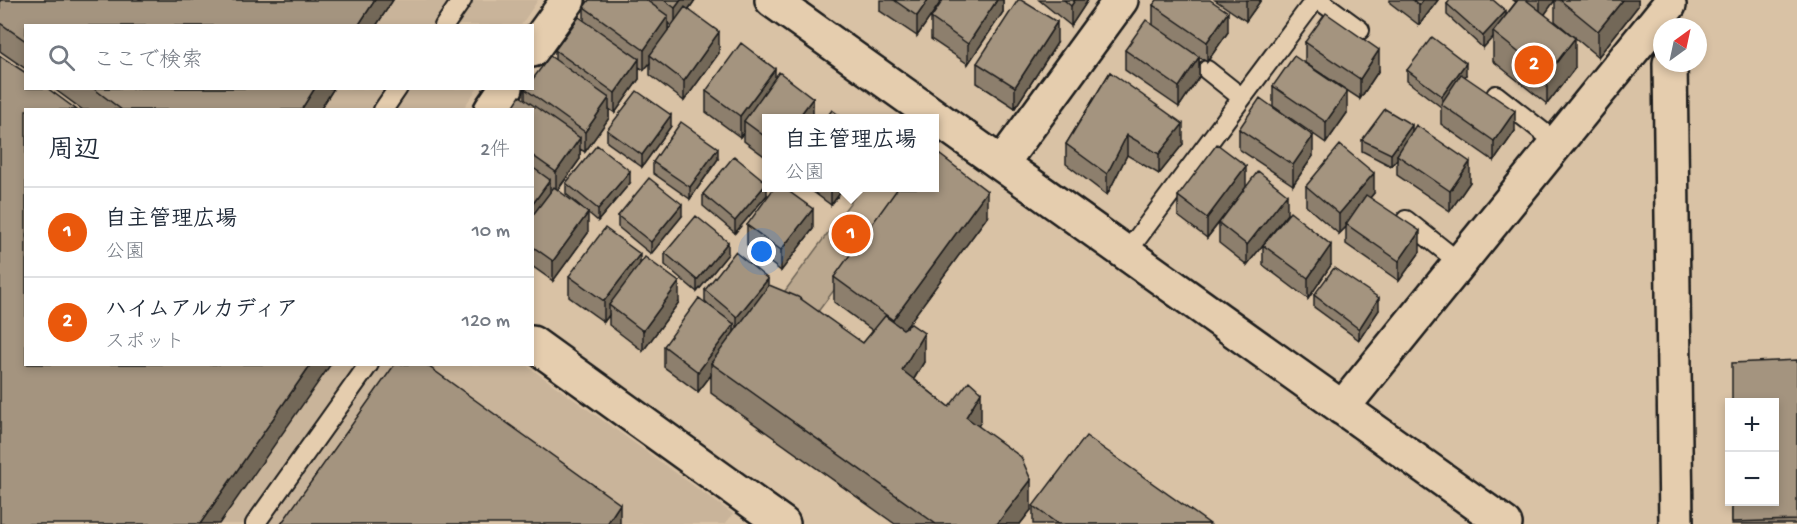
<!DOCTYPE html>
<html lang="ja">
<meta charset="utf-8">
<style>
:root{--surface:#fff;--page:#f6f6f7;--text:#1f2937;--muted:#747a83;--line:#e0e1e3;--accent:#ea580c}
body{margin:0;font-family:"Gochi Hand","Klee One",sans-serif;background:var(--page);color:var(--text)}
.controls{position:absolute;right:18px;bottom:18px;display:grid;overflow:hidden;border-radius:0px;box-shadow:0 3px 9px #0003}
.controls button{width:54px;height:54px;display:grid;place-items:center;padding:0;border:0;border-bottom:2px solid var(--line);background:var(--surface);color:var(--text);font:30px sans-serif}
.compass{position:absolute;left:1653px;top:18px;width:54px;height:54px;border-radius:50%;background:var(--surface);box-shadow:0 3px 9px #0003;rotate:33deg}
.you{position:absolute;left:762px;top:252px;width:21px;height:21px;margin:-15px;border:4px solid #fff;border-radius:50%;background:#1a73e8;box-shadow:0 0 0 9px #1a73e833}
.badge{display:grid;place-items:center;width:39px;height:39px;border-radius:50%;background:var(--accent);color:#fff;font-size:20px;font-weight:700}
.pin{position:absolute;translate:-50% -50%;border:3px solid #fff;box-shadow:0 2px 6px #0006}
.popup{position:absolute;left:762px;top:114px;width:177px;height:78px;box-sizing:border-box;display:grid;place-content:center;border-radius:0px;background:var(--surface);filter:drop-shadow(0 2px 4px #0005);font-size:20px;white-space:nowrap;color:var(--muted)}
.popup b{font-size:22px;color:var(--text)}
.popup::after{content:'';position:absolute;left:50%;top:100%;margin-left:-12px;border:12px solid transparent;border-top-color:var(--surface)}
.list{margin:0;padding:0;list-style:none}
h2{display:flex;justify-content:space-between;align-items:center;height:78px;margin:0;padding:0 24px;font-size:26px}
h2 small{font-size:20px;font-weight:400;color:var(--muted)}
.list li{display:grid;grid-template-columns:39px 1fr auto;gap:18px;align-items:center;box-sizing:border-box;height:90px;padding:0 24px;border-top:2px solid var(--line)}
.list b{display:block;font-size:22px;white-space:nowrap}
.list p{margin:0;font-size:20px;white-space:nowrap;color:var(--muted)}
.list em{font-size:20px;font-style:normal;color:var(--muted)}
.icon{flex:none;width:33px;height:33px;fill:none;stroke:currentColor;stroke-width:2;stroke-linecap:round;stroke-linejoin:round}
.map{position:relative;flex:none;width:1797px;height:524px;overflow:hidden}
.search{position:absolute;background:var(--surface);box-shadow:0 3px 9px #0003;left:24px;top:24px;width:510px;height:66px;display:flex;align-items:center;gap:15px;box-sizing:border-box;padding:0 21px;border-radius:0px;color:var(--muted);font-size:22px}
.panel{position:absolute;background:var(--surface);box-shadow:0 3px 9px #0003;left:24px;top:108px;width:510px;height:258px;border-radius:0px}
.map>svg:first-child{display:block}
</style>
<div class="map">
<svg width="1797" height="524" viewBox="0 0 1797 524">
<rect width="100%" height="100%" fill="#d9c2a5"/>
<filter id="ink" filterUnits="userSpaceOnUse"><feTurbulence type="fractalNoise" baseFrequency=".0167" numOctaves="2"/><feDisplacementMap in="SourceGraphic" scale="12" xChannelSelector="R" yChannelSelector="G"/><feConvolveMatrix kernelMatrix="1 2 1 2 8 2 1 2 1" color-interpolation-filters="sRGB"/></filter>
<g filter="url(#ink)">
<!-- built -->
<path fill="#c9b49a" d="M 0,0 L 538,0 L 521,25 L 26,26 L 26,88 L 477,89 L 462,110 L 26,110 L 26,364 L 526,365 L 733,514 L 725,524 L 0,524 Z"/>
<!-- green -->
<path fill="#baa78e" stroke="#6b6255" stroke-width="1.5" d="M 861,188 L 910,188 L 811,321 L 779,299 Z"/>
<g fill="none" stroke-linecap="round" stroke-linejoin="round">
<!-- service casing -->
<g stroke="#1c1c1c" stroke-width="22">
<path id="service" d="M 1319,0 L 1360,30
M 444,26 L 462,0
M 1207,70 L 1241,97
M 1496,95 L 1557,143
M 383,110 L 398,88
M 1406,220 L 1460,263
M 1127,252 L 1315,0
M 255,524 L 369,364"/>
</g>
<!-- minor casing -->
<g stroke="#1c1c1c" stroke-width="38">
<path id="minor" d="M 772,0 L 1505,524
M 532,50 L 568,0
M 1670,63 L 1676,524
M 491,110 L 506,88
M 1002,163 L 1121,0
M 532,343 L 783,524
M 1342,408 L 1669,5"/>
</g>
<!-- service -->
<use href="#service" stroke="#e5cdae" stroke-width="18"/>
<!-- minor -->
<use href="#minor" stroke="#e5cdae" stroke-width="33"/>
</g>
<!-- wall -->
<path fill="#8d7f6d" stroke="#1c1c1c" stroke-width="1.5" fill-rule="evenodd" d="M 0,0 L 393,0 L 376,26 L 26,26 L 26,69 L 0,51 Z
M 589,0 L 695,0 L 689,9 L 719,53 L 684,101 L 650,75 L 650,63 L 644,70 L 639,67 L 639,79 L 615,113 L 609,109 L 609,118 L 585,152 L 580,149 L 580,159 L 558,190 L 588,233 L 553,281 L 532,266 L 532,110 L 525,100 L 525,89 L 555,60 L 555,50 L 584,20 L 584,7 ZM 668,23 L 671,26 L 668,30 Z
M 880,0 L 942,0 L 917,36 L 880,11 Z
M 1003,0 L 1003,12 L 968,64 L 931,39 L 931,18 Z
M 1039,0 L 1088,0 L 1071,26 Z
M 1215,0 L 1261,0 L 1246,21 Z
M 1390,0 L 1438,0 L 1419,25 L 1390,3 Z
M 1513,0 L 1555,0 L 1545,14 L 1575,68 L 1547,104 L 1493,61 L 1493,37 L 1483,48 L 1447,15 L 1447,4 L 1506,15 L 1516,2 Z
M 1555,0 L 1638,0 L 1638,6 L 1598,57 L 1555,21 Z
M 1153,5 L 1228,32 L 1207,62 L 1199,57 L 1199,77 L 1179,107 L 1125,70 L 1125,50 L 1153,25 Z
M 1305,42 L 1379,70 L 1360,99 L 1305,63 Z
M 1057,43 L 1015,108 L 977,83 L 977,63 Z
M 1407,70 L 1466,75 L 1465,77 L 1515,131 L 1494,161 L 1441,124 L 1441,107 L 1407,81 Z
M 1110,72 L 1183,144 L 1159,174 L 1127,155 L 1107,195 L 1066,164 L 1066,144 Z
M 775,78 L 813,118 L 767,118 L 767,158 L 744,141 L 744,132 L 740,137 L 706,112 L 706,91 Z
M 1273,86 L 1347,113 L 1326,143 L 1273,106 Z
M 53,88 L 334,88 L 320,110 L 83,110 Z
M 671,126 L 642,167 L 607,142 L 607,130 Z
M 1239,129 L 1313,156 L 1293,185 L 1239,149 Z
M 1412,131 L 1470,182 L 1450,211 L 1397,175 L 1397,159 L 1391,166 L 1362,151 L 1362,140 Z
M 718,159 L 690,199 L 653,173 L 653,162 Z
M 566,183 L 630,183 L 598,221 L 566,194 Z
M 1306,186 L 1374,193 L 1370,198 L 1420,252 L 1399,281 L 1346,244 L 1346,227 L 1339,234 L 1306,206 Z
M 1246,187 L 1287,214 L 1247,265 L 1219,243 L 1219,223 L 1207,238 L 1178,216 L 1178,196 Z
M 808,188 L 844,188 L 831,205 Z
M 703,194 L 767,195 L 735,233 L 703,206 Z
M 618,216 L 682,216 L 651,254 L 618,227 Z
M 987,217 L 906,327 L 924,362 L 914,379 L 949,407 L 981,421 L 978,426 L 1031,510 L 1020,524 L 895,524 L 711,393 L 711,375 L 698,392 L 664,367 L 664,346 L 712,308 L 705,301 L 705,290 L 768,286 L 863,343 L 873,331 L 834,302 L 834,277 Z
M 747,225 L 813,229 L 781,271 L 747,245 Z
M 1263,245 L 1331,265 L 1308,299 L 1263,265 Z
M 665,253 L 728,254 L 697,292 L 665,265 Z
M 640,264 L 679,302 L 643,351 L 609,325 L 609,315 L 604,322 L 569,297 L 569,276 Z
M 1314,295 L 1379,310 L 1359,340 L 1314,307 Z
M 1797,360 L 1797,524 L 1732,524 L 1732,501 Z
M 1033,506 L 1210,524 L 1033,524 Z"/>
<!-- shaded-wall -->
<path fill="#736859" stroke="#1c1c1c" stroke-width="1.5" d="M 375,0 L 393,0 L 376,26 L 358,26 Z
M 681,0 L 695,0 L 675,28 L 675,8 Z
M 928,0 L 942,0 L 917,36 L 917,16 Z
M 997,0 L 1003,0 L 1003,12 L 968,64 L 968,44 Z
M 1075,0 L 1088,0 L 1071,26 L 1071,6 Z
M 1247,0 L 1261,0 L 1246,21 L 1246,1 Z
M 1423,0 L 1438,0 L 1419,25 L 1419,5 Z
M 1540,0 L 1555,0 L 1540,21 Z
M 1623,0 L 1638,0 L 1638,6 L 1598,57 L 1598,31 Z
M 1506,11 L 1506,23 L 1493,32 L 1493,37 L 1483,48 L 1483,36 Z
M 1228,12 L 1228,32 L 1207,62 L 1207,42 Z
M 668,16 L 668,36 L 650,55 L 650,63 L 644,70 L 644,50 Z
M 1057,22 L 1057,43 L 1015,108 L 1015,87 Z
M 719,32 L 719,53 L 684,101 L 684,81 Z
M 1575,38 L 1575,68 L 1547,104 L 1547,75 Z
M 1379,50 L 1379,70 L 1360,99 L 1360,79 Z
M 1199,57 L 1199,77 L 1179,107 L 1179,87 Z
M 639,59 L 639,79 L 615,113 L 615,93 Z
M 1466,63 L 1466,75 L 1443,105 L 1442,104 L 1442,96 Z
M 775,69 L 775,89 L 744,121 L 744,132 L 740,137 L 740,116 Z
M 315,88 L 334,88 L 320,110 L 301,110 Z
M 1347,92 L 1347,113 L 1326,143 L 1326,122 Z
M 609,98 L 609,118 L 585,152 L 585,132 Z
M 813,98 L 813,118 L 798,118 Z
M 1515,111 L 1515,131 L 1494,161 L 1494,141 Z
M 671,115 L 671,126 L 642,167 L 642,155 Z
M 1183,124 L 1183,144 L 1159,174 L 1159,154 Z
M 1412,125 L 1412,136 L 1397,155 L 1397,159 L 1391,166 L 1391,154 Z
M 1127,135 L 1127,155 L 1107,195 L 1107,174 Z
M 1313,136 L 1313,156 L 1293,185 L 1293,165 Z
M 580,138 L 580,159 L 556,192 L 556,172 Z
M 718,148 L 718,159 L 690,199 L 690,187 Z
M 1470,162 L 1470,182 L 1450,211 L 1450,191 Z
M 1246,166 L 1246,187 L 1207,238 L 1207,218 Z
M 630,171 L 630,183 L 598,221 L 598,209 Z
M 1374,173 L 1374,193 L 1347,225 L 1346,224 L 1346,227 L 1339,234 L 1339,214 Z
M 550,180 L 550,200 L 532,225 L 532,205 Z
M 767,183 L 767,195 L 735,233 L 735,221 Z
M 831,188 L 844,188 L 831,205 Z
M 987,191 L 987,217 L 893,345 L 893,320 Z
M 1287,194 L 1287,214 L 1247,265 L 1247,245 Z
M 682,204 L 682,216 L 651,254 L 651,242 Z
M 813,209 L 813,229 L 781,271 L 781,250 Z
M 588,213 L 588,233 L 553,281 L 553,261 Z
M 1420,231 L 1420,252 L 1399,281 L 1399,261 Z
M 728,242 L 728,254 L 697,292 L 697,280 Z
M 1331,245 L 1331,265 L 1308,299 L 1308,278 Z
M 640,254 L 640,274 L 609,305 L 609,315 L 604,322 L 604,301 Z
M 768,279 L 768,290 L 737,328 L 737,317 Z
M 679,282 L 679,302 L 643,351 L 643,331 Z
M 1379,298 L 1379,310 L 1359,340 L 1359,329 Z
M 734,324 L 734,344 L 711,363 L 711,375 L 698,392 L 698,372 Z
M 924,333 L 924,362 L 902,399 L 902,370 Z
M 311,364 L 331,364 L 219,524 L 200,524 Z
M 981,392 L 981,421 L 966,447 L 966,417 Z
M 1031,480 L 1031,510 L 1020,524 L 997,524 Z
M 620,504 L 620,524 L 607,524 Z"/>
<!-- building -->
<path fill="#a4947f" stroke="#1c1c1c" stroke-width="1.5" d="M 0,0 L 375,0 L 358,26 L 26,26 L 26,41 L 0,23 Z
M 589,0 L 646,0 L 668,16 L 644,50 L 584,7 Z
M 664,0 L 681,0 L 675,8 Z
M 894,0 L 928,0 L 917,16 Z
M 943,0 L 997,0 L 968,44 L 931,18 Z
M 1018,0 L 1021,0 L 1057,22 L 1015,87 L 977,63 Z
M 1064,0 L 1075,0 L 1071,6 Z
M 1157,0 L 1210,0 L 1228,12 L 1207,42 L 1153,5 Z
M 1413,0 L 1423,0 L 1419,5 Z
M 1450,0 L 1493,0 L 1506,11 L 1483,36 L 1447,4 Z
M 1518,0 L 1526,0 L 1575,38 L 1547,75 L 1493,32 Z
M 1560,0 L 1623,0 L 1598,31 Z
M 685,7 L 719,32 L 684,81 L 650,55 Z
M 1326,13 L 1379,50 L 1360,79 L 1305,42 Z
M 579,17 L 639,59 L 615,93 L 555,50 Z
M 1146,20 L 1199,57 L 1179,87 L 1125,50 Z
M 1432,37 L 1466,63 L 1442,96 L 1407,70 Z
M 741,43 L 775,69 L 740,116 L 706,91 Z
M 0,56 L 26,73 L 26,88 L 47,88 L 77,110 L 26,110 L 26,364 L 311,364 L 200,524 L 0,524 Z
M 550,56 L 609,98 L 585,132 L 525,89 L 526,88 L 532,88 L 532,80 Z
M 1294,56 L 1347,92 L 1326,122 L 1273,86 Z
M 779,72 L 813,98 L 798,118 L 767,118 L 767,138 L 744,121 Z
M 1110,72 L 1183,124 L 1159,154 L 1127,135 L 1107,174 L 1066,144 Z
M 1461,74 L 1515,111 L 1494,141 L 1441,104 Z
M 93,88 L 315,88 L 301,110 L 122,110 Z
M 637,91 L 671,115 L 642,155 L 607,130 Z
M 520,96 L 580,138 L 556,172 L 532,155 L 532,110 L 511,110 Z
M 1260,98 L 1313,136 L 1293,165 L 1239,129 Z
M 1385,109 L 1412,125 L 1391,154 L 1362,140 Z
M 832,110 L 843,118 L 826,118 Z
M 681,122 L 718,148 L 690,187 L 653,162 Z
M 1416,125 L 1470,162 L 1450,191 L 1397,155 Z
M 1217,144 L 1246,166 L 1207,218 L 1178,196 Z
M 597,145 L 630,171 L 598,209 L 566,183 Z
M 1340,145 L 1374,173 L 1339,214 L 1306,186 Z
M 935,151 L 987,191 L 893,320 L 834,277 L 898,188 L 935,188 Z
M 734,156 L 767,183 L 735,221 L 703,194 Z
M 532,167 L 550,180 L 532,205 Z
M 1258,171 L 1287,194 L 1247,245 L 1219,223 Z
M 649,178 L 682,204 L 651,242 L 618,216 Z
M 554,187 L 588,213 L 553,261 L 532,246 L 532,216 Z
M 774,188 L 784,188 L 813,209 L 781,250 L 747,225 Z
M 1366,195 L 1420,231 L 1399,261 L 1346,224 Z
M 1290,212 L 1331,245 L 1308,278 L 1263,245 Z
M 696,216 L 728,242 L 697,280 L 665,253 Z
M 605,228 L 640,254 L 604,301 L 569,276 Z
M 735,252 L 768,279 L 737,317 L 705,290 Z
M 645,257 L 679,282 L 643,331 L 609,305 Z
M 1334,268 L 1379,298 L 1359,329 L 1314,295 Z
M 769,285 L 798,297 L 863,343 L 885,316 L 903,329 L 911,324 L 924,333 L 902,370 L 949,407 L 969,381 L 981,392 L 966,417 L 1021,457 L 1031,480 L 997,524 L 936,524 L 711,363 Z
M 699,298 L 734,324 L 698,372 L 664,346 Z
M 1797,360 L 1797,520 L 1732,522 L 1732,501 L 1774,501 L 1774,402 L 1732,402 L 1732,363 Z
M 395,364 L 425,364 L 620,504 L 607,524 L 281,524 Z
M 1086,436 L 1210,524 L 1058,524 L 1033,506 Z"/>
</g>
</svg>
<div class="controls">
<button>+</button>
<button>−</button>
</div>
<svg class="compass" viewBox="-18 -18 36 36"><path d="M0-13l5 13h-10z" fill="#e53935"/><path d="M0 13l5-13h-10z" fill="#747a83"/></svg>
<div class="you"></div>
<div class="pin badge" style="left:851px;top:234px">1</div>
<div class="popup"><b>自主管理広場</b>公園</div>
<div class="pin badge" style="left:1534px;top:65px">2</div>
<div class="search"><svg class="icon" aria-label="search" viewBox="0 0 24 24"><circle cx="10" cy="10" r="6"/><path d="M15 15l6 6"/></svg>ここで検索</div>
<section class="panel">
<h2>周辺<small>2件</small></h2>
<ul class="list">
<li><span class="badge">1</span><div><b>自主管理広場</b><p>公園</p></div><em>10 m</em></li>
<li><span class="badge">2</span><div><b>ハイムアルカディア</b><p>スポット</p></div><em>120 m</em></li>
</ul>
</section>
</div>
